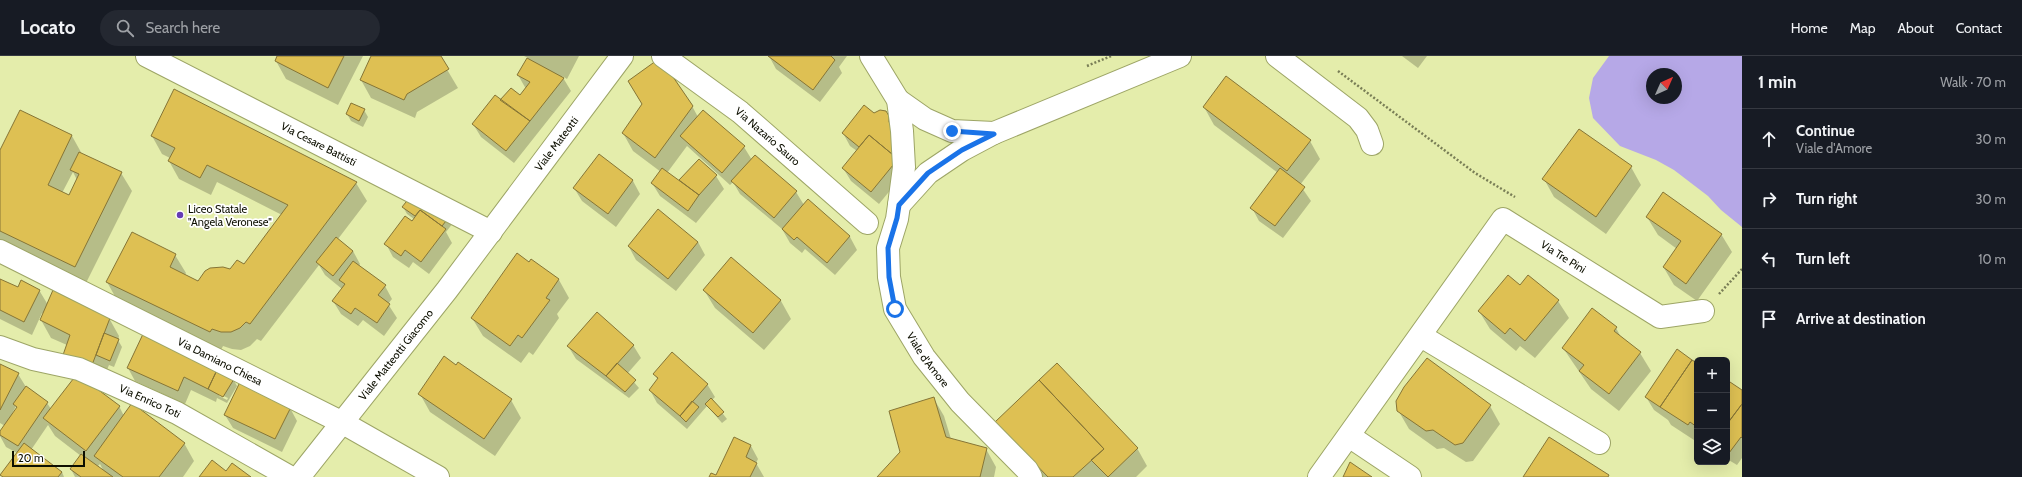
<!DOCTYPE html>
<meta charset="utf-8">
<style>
:root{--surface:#171b24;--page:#242831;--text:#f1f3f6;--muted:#9ea1a6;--line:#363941}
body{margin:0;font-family:Cabin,sans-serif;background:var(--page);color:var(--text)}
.controls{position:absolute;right:12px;bottom:12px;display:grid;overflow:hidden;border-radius:6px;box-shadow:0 4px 16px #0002}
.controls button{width:36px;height:36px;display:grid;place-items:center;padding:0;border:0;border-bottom:1px solid var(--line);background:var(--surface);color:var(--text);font:20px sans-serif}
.compass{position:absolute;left:1646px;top:12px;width:36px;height:36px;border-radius:50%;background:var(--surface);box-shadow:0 4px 16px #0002;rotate:45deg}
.scale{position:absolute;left:12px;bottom:10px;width:73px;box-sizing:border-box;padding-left:4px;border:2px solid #0d0f00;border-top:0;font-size:11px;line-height:14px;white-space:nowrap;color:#0d0f00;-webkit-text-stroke:3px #fff;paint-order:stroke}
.stop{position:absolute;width:12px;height:12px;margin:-9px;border:3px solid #1a73e8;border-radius:50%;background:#fff}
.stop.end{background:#1a73e8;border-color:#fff;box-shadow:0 1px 4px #0008}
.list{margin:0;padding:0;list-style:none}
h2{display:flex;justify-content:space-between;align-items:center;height:52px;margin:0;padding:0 16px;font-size:17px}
h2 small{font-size:13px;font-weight:400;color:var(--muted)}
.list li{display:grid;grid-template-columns:26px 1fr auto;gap:12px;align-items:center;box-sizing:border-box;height:60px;padding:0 16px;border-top:1px solid var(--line)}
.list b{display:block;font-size:15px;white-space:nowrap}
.list p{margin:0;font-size:13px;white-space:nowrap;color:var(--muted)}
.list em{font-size:13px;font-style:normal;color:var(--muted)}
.icon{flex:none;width:22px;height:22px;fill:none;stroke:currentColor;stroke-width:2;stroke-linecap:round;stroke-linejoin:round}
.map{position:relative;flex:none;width:1742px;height:421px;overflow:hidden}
header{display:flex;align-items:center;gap:24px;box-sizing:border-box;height:56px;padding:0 20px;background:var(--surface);border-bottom:1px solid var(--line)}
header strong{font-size:19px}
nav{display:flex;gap:22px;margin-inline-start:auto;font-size:14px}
.search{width:280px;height:36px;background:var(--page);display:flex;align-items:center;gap:10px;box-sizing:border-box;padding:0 14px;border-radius:22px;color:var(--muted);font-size:15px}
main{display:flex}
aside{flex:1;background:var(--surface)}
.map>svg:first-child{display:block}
</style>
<header>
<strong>Locato</strong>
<div class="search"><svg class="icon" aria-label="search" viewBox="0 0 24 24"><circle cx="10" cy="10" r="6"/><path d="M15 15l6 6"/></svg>Search here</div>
<nav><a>Home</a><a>Map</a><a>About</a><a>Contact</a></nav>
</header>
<main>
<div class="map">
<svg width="1742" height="421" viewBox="0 0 1742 421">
<rect width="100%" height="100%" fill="#e4edab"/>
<!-- green -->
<path fill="#b6a8e7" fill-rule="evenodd" d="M 1609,0 L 1742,0 L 1742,171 L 1721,154 L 1708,140 L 1674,114 L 1656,104 L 1620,90 L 1593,62 L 1589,42 L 1593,22 ZM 1652,18 L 1676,18 L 1676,42 L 1652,42 Z"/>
<!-- shadow -->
<path fill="#0003" fill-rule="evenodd" d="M 278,0 L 363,0 L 338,49 L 286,23 L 276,5 Z
M 372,0 L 439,0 L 458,32 L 417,56 L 415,62 L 371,42 L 361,24 Z
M 524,0 L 579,0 L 567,23 L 562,20 L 571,35 L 514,107 L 481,81 L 473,68 L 520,40 L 526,33 L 518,19 L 528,2 Z
M 769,0 L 847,0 L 839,11 L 842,17 L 820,46 L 776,13 Z
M 1402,0 L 1427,0 L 1418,12 Z
M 629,26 L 692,50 L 698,61 L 703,55 L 744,91 L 752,104 L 796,136 L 804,149 L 808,144 L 850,181 L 857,194 L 835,219 L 805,193 L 802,197 L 790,187 L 782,173 L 740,138 L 733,126 L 730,129 L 687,90 L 667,117 L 679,126 L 699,105 L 716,120 L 724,133 L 696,167 L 660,140 L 652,127 L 661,116 L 633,95 L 623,77 L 642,48 Z
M 175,35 L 356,127 L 367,145 L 338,183 L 353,195 L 360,208 L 359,210 L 385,230 L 392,243 L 388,248 L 397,262 L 384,280 L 363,264 L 358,270 L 341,258 L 333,245 L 342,233 L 325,219 L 319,209 L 261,285 L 257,283 L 250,290 L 241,294 L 232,293 L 223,290 L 221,294 L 117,244 L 107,226 L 175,199 L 186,217 L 185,219 L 199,227 L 244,209 L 282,159 L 217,126 L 211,139 L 179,123 L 169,105 L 170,102 L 162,98 L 152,80 Z
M 1204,51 L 1310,85 L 1320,103 L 1300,129 L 1311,145 L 1283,182 L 1259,165 L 1252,152 L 1278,117 L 1214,69 Z
M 364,54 L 368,61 L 363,71 L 351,65 L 347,58 Z
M 20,55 L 72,80 L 82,98 L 121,117 L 132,135 L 85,229 L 0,187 L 0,96 ZM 73,116 L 77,124 L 69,141 L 62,137 Z
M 874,58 L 889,60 L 896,74 L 905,116 L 879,148 L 851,125 L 843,112 L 857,95 L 850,90 L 843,77 Z
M 599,99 L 633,125 L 640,138 L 616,171 L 582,145 L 574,132 Z
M 1631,111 L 1641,129 L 1606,178 L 1554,141 L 1544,123 Z
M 411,142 L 453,167 L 446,176 L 452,187 L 429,218 L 413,206 L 409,212 L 393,201 L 386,188 L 414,163 L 407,158 L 403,151 Z
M 1647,161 L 1721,178 L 1732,196 L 1697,245 L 1674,229 L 1664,212 L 1677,193 L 1658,179 Z
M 698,186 L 705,199 L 676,235 L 636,204 L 629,191 Z
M 731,203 L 781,245 L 791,263 L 764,294 L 715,252 L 704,234 Z
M 531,205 L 559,224 L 569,242 L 557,258 L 559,262 L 533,299 L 529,296 L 521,307 L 483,280 L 472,262 Z
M 0,224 L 18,233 L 39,234 L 48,249 L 109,262 L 119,280 L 118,284 L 122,291 L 114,311 L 109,309 L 102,326 L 67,289 L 51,282 L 41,264 L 44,258 L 42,257 L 32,279 L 0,263 Z
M 1520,230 L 1558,245 L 1569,262 L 1535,302 L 1520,290 L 1516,295 L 1490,273 L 1479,255 Z
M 1616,272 L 1622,283 L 1640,297 L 1651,315 L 1619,355 L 1591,333 L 1563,292 Z
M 633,289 L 641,302 L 627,318 L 639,332 L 629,342 L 576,303 L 568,290 Z
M 0,309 L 18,318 L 26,331 L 47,347 L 51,353 L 119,350 L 124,360 L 184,387 L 194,405 L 183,421 L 75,421 L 71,413 L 81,400 L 55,380 L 48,369 L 31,394 L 62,416 L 64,421 L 3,421 L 1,419 L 17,397 L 6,391 L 0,380 L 5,370 L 0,367 ZM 16,350 L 17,353 L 13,358 L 12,358 ZM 100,408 L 104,416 L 97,411 Z
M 1697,309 L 1697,386 L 1671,369 L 1668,364 L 1654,354 L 1646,341 Z
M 456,310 L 511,344 L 521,362 L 495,400 L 430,356 L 420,338 Z
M 128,312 L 233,323 L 237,330 L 227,347 L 217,342 L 216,346 L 191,334 L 185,348 L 135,325 ZM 219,338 L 228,342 L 227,344 L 219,340 Z
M 654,318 L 707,328 L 715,341 L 712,344 L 727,363 L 722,367 L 707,350 L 687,373 L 657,347 L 650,334 L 658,324 Z
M 1727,325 L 1742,336 L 1742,402 L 1737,409 L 1727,403 Z
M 934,343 L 944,360 L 951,383 L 986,393 L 996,411 L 994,421 L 878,421 L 902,396 Z
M 1490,350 L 1500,368 L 1473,405 L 1466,406 L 1444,392 L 1437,393 L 1409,373 L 1398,354 Z
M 290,352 L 297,365 L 282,396 L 233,372 L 225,359 Z
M 1007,384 L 1137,392 L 1147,410 L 1136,421 L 1042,421 Z
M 751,390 L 758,403 L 756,407 L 764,421 L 710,421 L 717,421 Z"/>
<!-- building -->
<path fill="#dec053" stroke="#867536" d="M 277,0 L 344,0 L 328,32 L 275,5 Z
M 371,0 L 441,0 L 449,13 L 407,38 L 404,44 L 360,24 Z
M 768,0 L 831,0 L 835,4 L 813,34 Z
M 527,2 L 564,22 L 530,65 L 500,44 L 511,32 L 520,39 L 530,26 L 517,19 Z
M 660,2 L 693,50 L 655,102 L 622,77 L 642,48 L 628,25 Z
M 1226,20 L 1311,84 L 1287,115 L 1203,51 Z
M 174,33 L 357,126 L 250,268 L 246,266 L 240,272 L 231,276 L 221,276 L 212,273 L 210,276 L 106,226 L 132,176 L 176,198 L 170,211 L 198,225 L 205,215 L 210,212 L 223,211 L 230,213 L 237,204 L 244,208 L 288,149 L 207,109 L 200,122 L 168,105 L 175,92 L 151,80 Z
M 495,39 L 530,65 L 506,95 L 472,68 Z
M 351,47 L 365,53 L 359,65 L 346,58 Z
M 864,49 L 874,57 L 880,54 L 886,55 L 889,60 L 889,66 L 894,73 L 898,103 L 869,79 L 859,91 L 842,77 Z
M 20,54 L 72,79 L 48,129 L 69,139 L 79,118 L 70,114 L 79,96 L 122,116 L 75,211 L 0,175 L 0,94 Z
M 703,54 L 745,90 L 722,117 L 680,80 Z
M 1579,73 L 1632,110 L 1596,161 L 1542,123 Z
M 869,79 L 898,103 L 871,136 L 842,112 Z
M 599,98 L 633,124 L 608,158 L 573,132 Z
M 755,99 L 797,135 L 774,162 L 731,125 Z
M 699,103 L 717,119 L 699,139 L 679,124 Z
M 662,112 L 699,139 L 688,155 L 651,127 Z
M 1280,112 L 1305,131 L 1275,170 L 1250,152 Z
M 1663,136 L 1722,178 L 1686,228 L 1663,211 L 1681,185 L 1646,161 Z
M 410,141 L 450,160 L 442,170 L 420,154 L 415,160 L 402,151 Z
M 808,143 L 850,180 L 827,207 L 797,181 L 794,184 L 782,173 Z
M 658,153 L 698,186 L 668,223 L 628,190 Z
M 420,154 L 446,173 L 421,206 L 405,194 L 401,200 L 384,188 L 405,160 L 412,165 Z
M 336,181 L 353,195 L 333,220 L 316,206 Z
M 517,197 L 529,206 L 531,203 L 559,223 L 546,242 L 550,244 L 522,282 L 518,279 L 510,290 L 471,262 Z
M 731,201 L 781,244 L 753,277 L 703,234 Z
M 353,205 L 386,229 L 378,239 L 390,248 L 377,267 L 355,252 L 351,258 L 332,245 L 345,228 L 339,224 Z
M 1508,219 L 1520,229 L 1528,219 L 1559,244 L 1525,285 L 1510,272 L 1505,278 L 1478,255 Z
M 0,223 L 18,231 L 21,224 L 40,234 L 24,266 L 0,254 Z
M 53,234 L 110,262 L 92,309 L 63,299 L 70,279 L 40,264 Z
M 1592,252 L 1617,271 L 1614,275 L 1641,296 L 1609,338 L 1579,315 L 1584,309 L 1562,292 Z
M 597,256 L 634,289 L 606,320 L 567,290 Z
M 104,277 L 119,283 L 110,305 L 96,299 Z
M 143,278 L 217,314 L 208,333 L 184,321 L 178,335 L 127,312 Z
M 1677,293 L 1692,304 L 1660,351 L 1645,341 Z
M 672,296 L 708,328 L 680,360 L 649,334 L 658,322 L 653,318 Z
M 444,300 L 456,309 L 458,306 L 512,343 L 484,383 L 418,338 Z
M 1427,302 L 1491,349 L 1463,387 L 1455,389 L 1433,374 L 1426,375 L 1397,355 L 1396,345 L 1404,331 Z
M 1692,304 L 1697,307 L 1697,371 L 1690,366 L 1688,369 L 1660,351 Z
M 617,307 L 636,324 L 625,336 L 606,320 Z
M 1057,307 L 1138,392 L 1108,421 L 1091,404 L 1104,393 L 1039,324 Z
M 0,308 L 19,317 L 0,354 Z
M 217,314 L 234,323 L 223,341 L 208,333 Z
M 77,318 L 120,350 L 86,395 L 43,362 Z
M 1039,324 L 1104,393 L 1073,421 L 1048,421 L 995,366 Z
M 1727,324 L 1742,334 L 1742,348 L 1727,368 Z
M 240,326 L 291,351 L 275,383 L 224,359 Z
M 26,330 L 48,346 L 18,390 L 0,379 L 0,375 L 17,351 L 13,348 Z
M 934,341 L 946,381 L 987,392 L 980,421 L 877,421 L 900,396 L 889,355 Z
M 711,342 L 724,356 L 718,361 L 705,348 Z
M 692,345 L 699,351 L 686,366 L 680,360 Z
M 132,347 L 185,387 L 159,421 L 123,421 L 94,400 Z
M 1742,348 L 1742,382 L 1741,381 L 1729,397 L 1727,395 L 1727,368 Z
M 734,381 L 751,389 L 746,401 L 757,407 L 750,421 L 709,421 L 711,417 L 716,419 Z
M 1549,381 L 1609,419 L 1608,421 L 1523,421 Z
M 24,387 L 62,416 L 58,421 L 3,421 L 0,419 Z
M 81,398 L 113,421 L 81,421 L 70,413 Z
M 212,404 L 226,415 L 232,407 L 251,421 L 199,421 Z
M 1350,406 L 1372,421 L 1343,421 Z"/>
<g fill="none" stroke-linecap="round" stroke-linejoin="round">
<!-- street casing -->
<g stroke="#9da566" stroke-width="24">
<g id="street">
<path id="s1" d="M 147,0 L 491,176"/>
<path id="s2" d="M 663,0 L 740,56 L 867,167"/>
<path id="s3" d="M 871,0 L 898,44 L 902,75 L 904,111 L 899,149 L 897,163 L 888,192 L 889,221 L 895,253 L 924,301 L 960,346 L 1027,414 L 1031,421"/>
<path d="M 1277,0 L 1358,62 L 1367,74 L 1372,88"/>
<path d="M 898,44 L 925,63 L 952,75 L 994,77 L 962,94 L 928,117 L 899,149"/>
<path d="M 994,77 L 1180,0"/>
<path id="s4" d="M 0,195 L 343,367 L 438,421"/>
<path d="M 1421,280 L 1599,387"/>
<path id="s5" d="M 0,291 L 33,303 L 79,313 L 177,357 L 290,421"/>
<path d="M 1349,380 L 1410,421"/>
<path id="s6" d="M 299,421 L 447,234 L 622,0"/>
<path id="s7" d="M 1319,421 L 1503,163 L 1660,261 L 1703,255"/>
</g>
</g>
<!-- path -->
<path stroke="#797e56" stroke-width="2.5" stroke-dasharray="2 2" stroke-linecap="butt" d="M 1087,10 L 1111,0
M 1338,15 L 1475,117 L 1515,141
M 1719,238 L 1742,213"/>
<!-- street -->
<use href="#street" stroke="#fff" stroke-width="22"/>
</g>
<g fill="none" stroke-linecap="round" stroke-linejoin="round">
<!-- route -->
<path stroke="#1a73e8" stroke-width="5" d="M 895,253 L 889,221 L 888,192 L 897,162 L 899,149 L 928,117 L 962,94 L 994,78 L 952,75"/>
</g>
<!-- markers -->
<circle fill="#653cb4" stroke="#fff" stroke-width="1.5" cx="180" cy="159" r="4"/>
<g text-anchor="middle" stroke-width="3.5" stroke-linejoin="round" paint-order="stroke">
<!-- street labels -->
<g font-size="11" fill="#0d0f00" stroke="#fff">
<text dy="4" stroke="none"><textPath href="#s2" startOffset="132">Via Nazario Sauro</textPath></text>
<text dy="4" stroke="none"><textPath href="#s1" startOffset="193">Via Cesare Battisti</textPath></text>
<text dy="4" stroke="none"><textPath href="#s6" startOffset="421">Viale Mateotti</textPath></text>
<text dy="4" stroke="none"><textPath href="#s7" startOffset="388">Via Tre Pini</textPath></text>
<text dy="4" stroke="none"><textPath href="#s6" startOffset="156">Viale Matteotti Giacomo</textPath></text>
<text dy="4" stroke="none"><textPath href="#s3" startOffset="324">Viale d'Amore</textPath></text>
<text dy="4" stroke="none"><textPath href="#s4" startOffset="246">Via Damiano Chiesa</textPath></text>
<text dy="4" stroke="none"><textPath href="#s5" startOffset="160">Via Enrico Toti</textPath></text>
</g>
<!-- poi labels -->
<g font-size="11" fill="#0d0f00" stroke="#fff" text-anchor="start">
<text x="188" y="157">Liceo Statale<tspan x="188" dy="13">"Angela Veronese"</tspan></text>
</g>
</g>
</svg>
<div class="controls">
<button>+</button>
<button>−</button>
<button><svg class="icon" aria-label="layers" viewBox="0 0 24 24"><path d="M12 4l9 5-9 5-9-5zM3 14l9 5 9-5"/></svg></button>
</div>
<svg class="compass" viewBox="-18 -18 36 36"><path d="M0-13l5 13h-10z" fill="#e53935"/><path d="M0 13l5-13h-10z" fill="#9ea1a6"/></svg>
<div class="scale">20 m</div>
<div class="stop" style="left:895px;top:253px"></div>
<div class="stop end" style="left:952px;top:75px"></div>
</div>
<aside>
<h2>1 min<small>Walk · 70 m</small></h2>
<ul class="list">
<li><svg class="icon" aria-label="ahead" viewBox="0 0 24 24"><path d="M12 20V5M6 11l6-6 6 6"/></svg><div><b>Continue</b><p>Viale d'Amore</p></div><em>30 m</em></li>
<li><svg class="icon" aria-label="right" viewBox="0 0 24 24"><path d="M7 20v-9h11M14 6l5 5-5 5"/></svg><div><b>Turn right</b></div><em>30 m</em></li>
<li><svg class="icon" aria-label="left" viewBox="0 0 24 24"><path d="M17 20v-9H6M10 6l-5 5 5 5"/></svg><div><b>Turn left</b></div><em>10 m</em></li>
<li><svg class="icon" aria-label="arrive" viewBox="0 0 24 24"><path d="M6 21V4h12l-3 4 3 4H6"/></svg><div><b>Arrive at destination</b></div></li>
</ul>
</aside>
</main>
